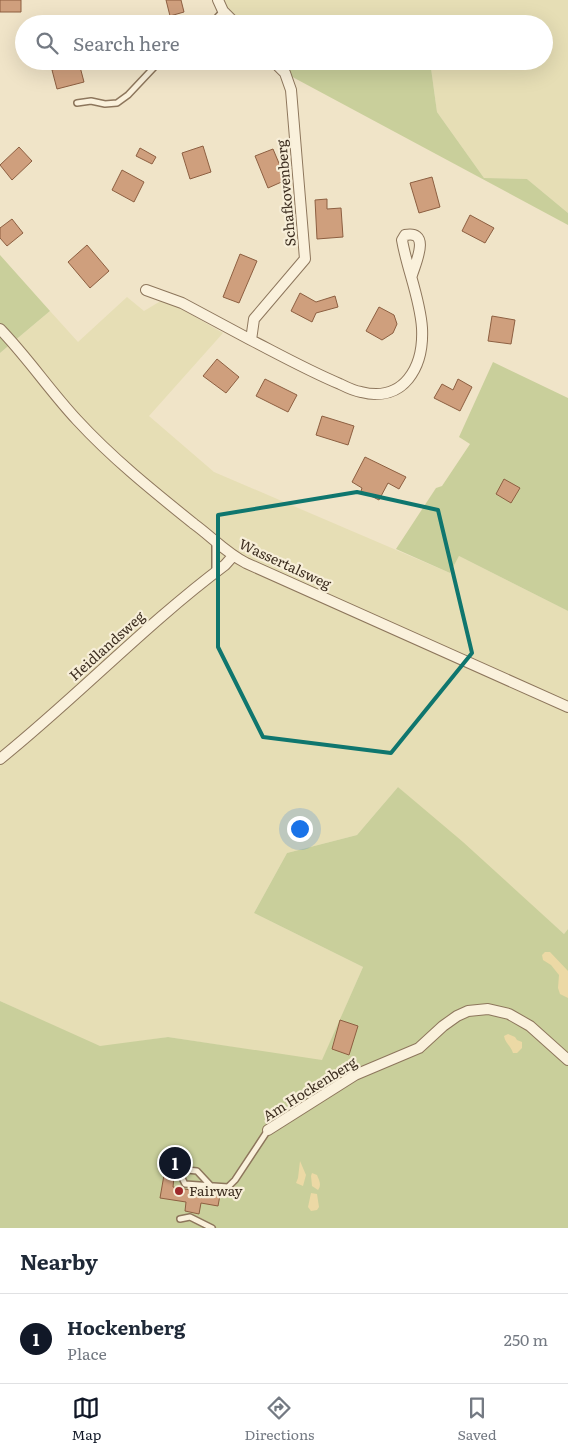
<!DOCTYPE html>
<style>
:root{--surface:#fff;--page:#f2f2f3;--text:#1f2937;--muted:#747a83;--line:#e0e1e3;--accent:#111827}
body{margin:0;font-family:Literata,serif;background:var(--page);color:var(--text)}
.you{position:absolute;left:299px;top:828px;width:18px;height:18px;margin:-12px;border:4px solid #fff;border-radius:50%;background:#1a73e8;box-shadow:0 0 0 8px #1a73e833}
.badge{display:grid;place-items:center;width:32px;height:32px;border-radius:50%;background:var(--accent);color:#fff;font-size:16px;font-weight:700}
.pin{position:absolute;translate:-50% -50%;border:2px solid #fff;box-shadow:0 1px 5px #0006}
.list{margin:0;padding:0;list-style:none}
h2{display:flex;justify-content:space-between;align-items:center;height:65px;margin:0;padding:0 20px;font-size:21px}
h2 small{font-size:16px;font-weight:400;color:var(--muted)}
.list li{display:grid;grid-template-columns:32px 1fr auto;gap:15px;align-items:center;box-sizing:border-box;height:90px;padding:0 20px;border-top:1px solid var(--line)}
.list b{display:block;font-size:19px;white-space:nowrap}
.list p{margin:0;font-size:16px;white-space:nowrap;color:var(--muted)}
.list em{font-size:16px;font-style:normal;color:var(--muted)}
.icon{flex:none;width:28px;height:28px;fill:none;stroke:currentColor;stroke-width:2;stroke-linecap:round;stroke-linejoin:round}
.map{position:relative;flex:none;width:568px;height:1228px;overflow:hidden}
.search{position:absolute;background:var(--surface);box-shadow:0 5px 20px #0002;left:15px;right:15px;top:15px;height:55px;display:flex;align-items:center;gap:12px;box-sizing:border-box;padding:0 18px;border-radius:28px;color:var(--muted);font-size:19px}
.sheet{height:155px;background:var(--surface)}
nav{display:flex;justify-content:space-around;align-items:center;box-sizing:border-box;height:70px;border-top:1px solid var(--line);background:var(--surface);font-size:14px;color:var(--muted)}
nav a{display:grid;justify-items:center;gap:2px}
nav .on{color:var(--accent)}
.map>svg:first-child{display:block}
</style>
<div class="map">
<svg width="568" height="1228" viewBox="0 0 568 1228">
<rect width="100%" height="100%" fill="#f0e4c8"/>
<!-- farmland -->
<path fill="#e6deb5" d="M 214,0 L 568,0 L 568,213 L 527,179 L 484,178 L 437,112 L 430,61 L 544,61 L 544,24 L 425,24 L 424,20 L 412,24 L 233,24 L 220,16 Z
M 127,297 L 144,311 L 164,299 L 223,333 L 149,416 L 214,472 L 450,573 L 459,556 L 568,611 L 568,929 L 564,934 L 398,787 L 357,835 L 287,853 L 254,913 L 363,967 L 322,1061 L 168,1037 L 100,1047 L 0,1001 L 0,353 L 50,311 L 78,342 Z"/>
<!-- green -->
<path fill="#c9cf9b" d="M 273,61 L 430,61 L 437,112 L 484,178 L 527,179 L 568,213 L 568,225 L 285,73 Z
M 0,255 L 50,311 L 0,353 Z
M 493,362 L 568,398 L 568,611 L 459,556 L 450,573 L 396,549 L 436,488 L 442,486 L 470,444 L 459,437 Z
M 398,787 L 463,842 L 564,934 L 568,929 L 568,1228 L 0,1228 L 0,1001 L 100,1046 L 168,1037 L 322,1060 L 363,967 L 254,913 L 287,853 L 357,835 Z"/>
<!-- sand -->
<path fill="#ecd9a5" d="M 545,952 L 550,952 L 568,971 L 568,998 L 560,994 L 558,988 L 559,975 L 551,965 L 543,960 L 542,955 Z
M 508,1034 L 515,1037 L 517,1040 L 522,1042 L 522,1048 L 517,1053 L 513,1053 C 511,1046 505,1043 504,1036 Z
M 300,1161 L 306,1175 L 303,1186 L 296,1183 L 298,1178 Z
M 312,1173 L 317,1175 C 319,1180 322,1185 318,1190 L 312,1186 L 311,1176 Z
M 311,1193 L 317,1194 L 319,1207 L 317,1210 L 311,1211 L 308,1207 Z"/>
<!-- building -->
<path fill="#cf9f7d" stroke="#8d5f41" d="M 0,0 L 21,0 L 21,12 L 0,12 Z
M 166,0 L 181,0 L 184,12 L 170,16 Z
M 79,63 L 84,82 L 57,89 L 52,70 Z
M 203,146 L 211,172 L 190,179 L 182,153 Z
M 19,147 L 32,161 L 12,180 L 0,165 Z
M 140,148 L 156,157 L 152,164 L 136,156 Z
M 273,149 L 286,180 L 268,188 L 255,156 Z
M 122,170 L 144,182 L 134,202 L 112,190 Z
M 432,177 L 440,207 L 419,213 L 410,183 Z
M 327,199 L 327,209 L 341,208 L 343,237 L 317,239 L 315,200 Z
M 470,215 L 494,228 L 485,243 L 462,231 Z
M 12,219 L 23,233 L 7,246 L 0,238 L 0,228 Z
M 87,245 L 109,271 L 90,288 L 68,262 Z
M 240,254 L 257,261 L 239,303 L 223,297 Z
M 300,293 L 316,302 L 335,296 L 338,307 L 316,313 L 312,322 L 291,311 Z
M 379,307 L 394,315 L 397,324 L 393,333 L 382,340 L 366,331 Z
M 492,316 L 515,320 L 511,344 L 488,341 Z
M 217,359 L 239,377 L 226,393 L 203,376 Z
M 265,379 L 297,395 L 288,412 L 256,396 Z
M 458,379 L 472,387 L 460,411 L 434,398 L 442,384 L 453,390 Z
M 322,416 L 354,426 L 348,445 L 316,435 Z
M 365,457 L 406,477 L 399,489 L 388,483 L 379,500 L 361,491 L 362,488 L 352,482 Z
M 504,479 L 520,488 L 511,503 L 496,494 Z
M 340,1020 L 358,1026 L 349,1055 L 332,1049 Z
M 164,1175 L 174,1177 L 173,1187 L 220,1195 L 218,1206 L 201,1203 L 199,1214 L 185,1211 L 186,1202 L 160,1198 Z"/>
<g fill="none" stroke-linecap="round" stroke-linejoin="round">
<!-- lane casing -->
<g stroke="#8d765c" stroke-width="8">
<path id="lane" d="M 211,24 L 223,11
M 77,103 L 91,101 L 105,104 L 117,103 L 128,95 L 160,61
M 215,573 L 215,542
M 211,1186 L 197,1171 L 187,1170 L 183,1173 L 182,1178 L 185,1184 L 228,1187 L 235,1180 L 268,1130
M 180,1219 L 190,1217 L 212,1228"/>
</g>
<!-- street casing -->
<g stroke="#8d765c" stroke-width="12">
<path id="street" d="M 218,0 L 223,11 L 236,24
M 273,61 L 285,73 L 291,90 L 305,259 L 254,319 L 251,340 C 280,355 309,371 340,384 C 346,387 354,391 361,392 C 404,403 424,367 422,328 C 420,298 407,269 402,240 L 405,235 C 431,230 416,262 412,275
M 146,290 L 182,303 L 251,340
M 0,329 C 28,358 50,391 77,420 C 113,459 153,491 194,524 C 212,537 226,553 246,563 L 568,707
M 0,759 C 77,697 146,624 225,565 L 233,556
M 268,1130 L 355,1075 L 419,1048 L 443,1026 L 457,1016 L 468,1011 L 488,1009 L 509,1014 L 530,1026 L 568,1060"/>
</g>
<!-- lane -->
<use href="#lane" stroke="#faf1dc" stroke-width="5"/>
<!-- street -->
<use href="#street" stroke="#faf1dc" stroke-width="10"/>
</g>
<!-- marked area -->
<path fill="none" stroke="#0f766e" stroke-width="4" stroke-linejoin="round" d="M 357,492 L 438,510 L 472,653 L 391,753 L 263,737 L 218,647 L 218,515 Z"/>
<!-- markers -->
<circle fill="#9e2a2b" stroke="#f7eed8" stroke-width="2" cx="179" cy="1191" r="5"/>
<g text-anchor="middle" stroke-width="4.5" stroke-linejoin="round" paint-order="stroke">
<!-- street labels -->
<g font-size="14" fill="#3d2e20" stroke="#f7eed8">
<text transform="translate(286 193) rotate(-95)" y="5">Schafkovenberg</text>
<text transform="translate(285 564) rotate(25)" y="5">Wassertalsweg</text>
<text transform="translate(107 646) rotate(-42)" y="5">Heidlandsweg</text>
<text transform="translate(310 1089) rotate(-32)" y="5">Am Hockenberg</text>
</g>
<!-- poi labels -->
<g font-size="14" fill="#3d2e20" stroke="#f7eed8" text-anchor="start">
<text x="189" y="1196">Fairway</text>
</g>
</g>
</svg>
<div class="you"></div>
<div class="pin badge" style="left:175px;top:1163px">1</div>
<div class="search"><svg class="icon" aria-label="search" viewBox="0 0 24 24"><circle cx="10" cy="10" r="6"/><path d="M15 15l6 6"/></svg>Search here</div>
</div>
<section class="sheet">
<h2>Nearby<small></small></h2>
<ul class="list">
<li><span class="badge">1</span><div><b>Hockenberg</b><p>Place</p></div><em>250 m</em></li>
</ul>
</section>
<nav>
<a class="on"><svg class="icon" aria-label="map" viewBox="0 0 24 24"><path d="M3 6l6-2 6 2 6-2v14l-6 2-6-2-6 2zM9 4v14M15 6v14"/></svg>Map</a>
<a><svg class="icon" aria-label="directions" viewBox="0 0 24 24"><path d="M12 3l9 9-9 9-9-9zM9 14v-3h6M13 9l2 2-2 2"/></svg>Directions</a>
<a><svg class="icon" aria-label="saved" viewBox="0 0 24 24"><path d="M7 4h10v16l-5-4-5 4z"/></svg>Saved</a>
</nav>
